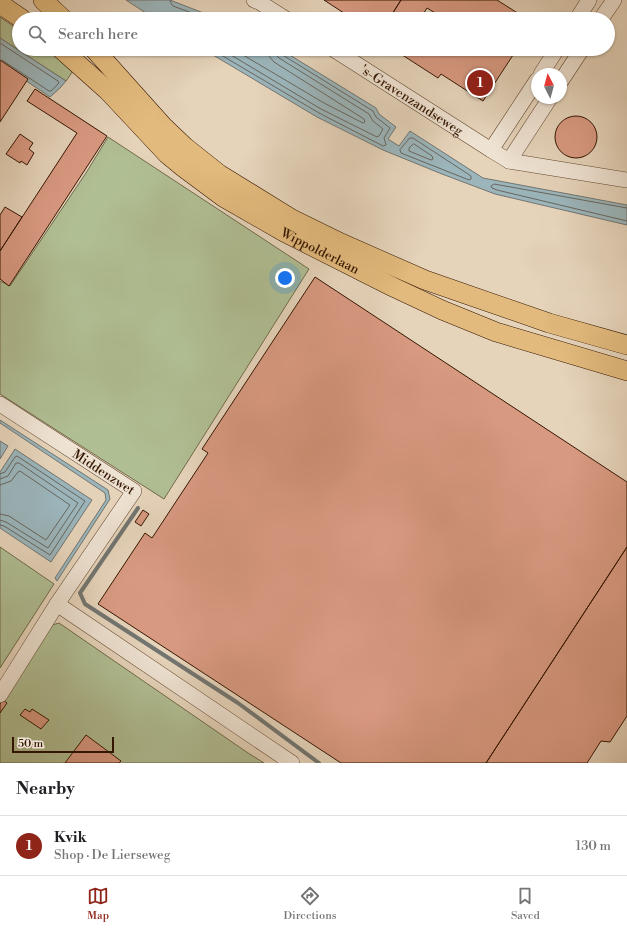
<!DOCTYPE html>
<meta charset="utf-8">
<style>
:root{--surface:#fff;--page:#f6f6f6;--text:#202124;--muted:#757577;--line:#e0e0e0;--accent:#8f2418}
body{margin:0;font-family:"Libre Bodoni",serif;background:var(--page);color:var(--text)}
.compass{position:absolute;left:531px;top:68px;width:36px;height:36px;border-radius:50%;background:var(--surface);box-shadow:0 1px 3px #0004;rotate:354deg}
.scale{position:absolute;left:12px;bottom:10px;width:102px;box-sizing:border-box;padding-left:4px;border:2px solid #351600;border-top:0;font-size:11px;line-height:14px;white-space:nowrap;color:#351600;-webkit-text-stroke:3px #eee2d2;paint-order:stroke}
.you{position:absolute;left:285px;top:278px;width:14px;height:14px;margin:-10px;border:3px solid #fff;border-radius:50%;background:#1a73e8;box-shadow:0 0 0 6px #1a73e833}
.badge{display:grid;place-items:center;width:26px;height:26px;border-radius:50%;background:var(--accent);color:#fff;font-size:13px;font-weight:700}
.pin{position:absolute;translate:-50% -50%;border:2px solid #fff;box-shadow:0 1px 4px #0006}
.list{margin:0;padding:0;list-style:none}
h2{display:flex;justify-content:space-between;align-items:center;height:52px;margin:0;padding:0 16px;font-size:17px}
h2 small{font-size:13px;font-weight:400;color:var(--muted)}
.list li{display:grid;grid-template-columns:26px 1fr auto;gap:12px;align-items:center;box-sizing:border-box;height:60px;padding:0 16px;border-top:1px solid var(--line)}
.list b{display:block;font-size:15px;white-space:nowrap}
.list p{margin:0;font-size:13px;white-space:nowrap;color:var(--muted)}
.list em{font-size:13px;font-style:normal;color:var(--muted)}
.icon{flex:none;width:22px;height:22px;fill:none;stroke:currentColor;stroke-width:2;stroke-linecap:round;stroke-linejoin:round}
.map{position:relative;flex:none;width:627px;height:763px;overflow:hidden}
.search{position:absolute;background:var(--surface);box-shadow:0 1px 3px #0004;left:12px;right:12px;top:12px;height:44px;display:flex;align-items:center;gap:10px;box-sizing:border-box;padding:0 14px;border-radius:22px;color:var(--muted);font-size:15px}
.sheet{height:112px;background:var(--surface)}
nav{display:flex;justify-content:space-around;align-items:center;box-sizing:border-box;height:56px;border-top:1px solid var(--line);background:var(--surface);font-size:11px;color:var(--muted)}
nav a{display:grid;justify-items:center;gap:2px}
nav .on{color:var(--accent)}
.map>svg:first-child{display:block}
</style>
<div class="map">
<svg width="627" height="763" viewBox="0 0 627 763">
<rect width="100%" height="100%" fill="#e5d3ba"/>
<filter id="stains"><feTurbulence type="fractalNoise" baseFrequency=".005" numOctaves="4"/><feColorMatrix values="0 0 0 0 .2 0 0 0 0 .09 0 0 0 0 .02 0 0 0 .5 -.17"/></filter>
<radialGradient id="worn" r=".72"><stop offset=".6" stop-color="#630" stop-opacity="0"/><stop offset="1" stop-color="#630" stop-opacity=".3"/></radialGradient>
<!-- green -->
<path fill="#b0be93" stroke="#726a4a" d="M 0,17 L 19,30 L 19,49 L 47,49 L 75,68 L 66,81 L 0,38 Z
M 108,137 L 309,269 L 164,499 L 0,394 L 0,281 L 10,286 L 86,173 Z
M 0,547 L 54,584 L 0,668 Z
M 59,623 L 248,753 L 264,763 L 120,763 L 86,739 L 69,763 L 0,763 L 0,700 L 49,626 Z"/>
<!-- water -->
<path fill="#9bb5bb" stroke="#727570" d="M 126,0 L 170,0 L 219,19 L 155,19 Z
M 0,38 L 66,81 L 60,88 L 50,97 L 0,63 Z
M 203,49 L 280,49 L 376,108 L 379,114 L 396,127 L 388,139 L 399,146 L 410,131 L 483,178 L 627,205 L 627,225 L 495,194 L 442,174 L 383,150 L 317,117 Z
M 0,420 L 108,490 L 110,499 L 57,581 L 55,578 L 106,500 L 105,493 L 0,423 Z
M 0,441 L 8,446 L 0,459 Z
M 15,449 L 92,500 L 51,562 L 0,528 L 0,472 Z"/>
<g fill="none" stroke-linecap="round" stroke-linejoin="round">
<!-- shore -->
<path stroke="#68665e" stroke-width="1" d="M 170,0 L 171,3 L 173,6 L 208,19
M 0,43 L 58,81 L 59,83 L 51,91 L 49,91 L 2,60
M 211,49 L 319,113 L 383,146 L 386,145 L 384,138 L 390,128 L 376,117 L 373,111 L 281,54 L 279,49
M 221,49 L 321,109 L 377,137 L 379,136 L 383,129 L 373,121 L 369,114 L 279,58 L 275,54 L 274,49
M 233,49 L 324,103 L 363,123 L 365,122 L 364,119 L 274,62 L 269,56 L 268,49
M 410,138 L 413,138 L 471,176 L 471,179 L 469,180 L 401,153 L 400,150 Z
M 414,144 L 432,156 L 433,159 L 431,160 L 409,151 L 409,148 L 412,145 Z
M 627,208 L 494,184 L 491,186 L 492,188 L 497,190 L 627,221
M 0,474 L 5,472 L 15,457 L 17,456 L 85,501 L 50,555 L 4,526 L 0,525
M 0,479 L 8,476 L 16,463 L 19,463 L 78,503 L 48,548 L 6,522 L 0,520
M 0,485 L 11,481 L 18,472 L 20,471 L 70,505 L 46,540 L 9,516 L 0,514"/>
<!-- stream -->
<path stroke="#727570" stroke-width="4" d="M 138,508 L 80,593 L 85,604 L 238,703 L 319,763"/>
</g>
<!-- building -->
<path fill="#d89981" stroke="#351600" d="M 324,0 L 401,0 L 389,19 L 353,19 Z
M 401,0 L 497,0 L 527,19 L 445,19 L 427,8 L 420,19 L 389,19 Z
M 393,49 L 517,49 L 483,101 L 441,74 L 438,78 Z
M 0,60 L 28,79 L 0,122 Z
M 35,89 L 107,136 L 9,286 L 0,279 L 0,251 L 77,133 L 27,101 Z
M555 137a21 21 0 1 1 42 0a21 21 0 1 1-42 0Z
M 20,134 L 33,143 L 29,149 L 34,153 L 27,165 L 21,161 L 20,163 L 6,154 Z
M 5,207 L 22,217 L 0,251 L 0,215 Z
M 315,277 L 627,482 L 627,547 L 486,763 L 341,763 L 98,604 L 145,533 L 152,538 L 208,453 L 202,449 Z
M 143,510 L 149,514 L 141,526 L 135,522 Z
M 627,547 L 627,716 L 610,742 L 601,741 L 587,763 L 486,763 Z
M 3,700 L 7,703 L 0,713 L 0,704 Z
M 25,709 L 30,712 L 32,709 L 49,720 L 41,729 L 20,715 Z
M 86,735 L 121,761 L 119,763 L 65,763 Z"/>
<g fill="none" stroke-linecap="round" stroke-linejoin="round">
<!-- minor casing -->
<g stroke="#61452e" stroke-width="16">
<g id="minor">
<path d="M 254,0 L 259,2 L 286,19"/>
<path d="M 577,19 L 589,0"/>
<path d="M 601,19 L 614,0"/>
<path id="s1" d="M 333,49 L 491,150"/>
<path d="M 541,74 L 557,49"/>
<path d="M 537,80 L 491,150 L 509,161 L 550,98"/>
<path d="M 561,81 L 582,49"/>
<path d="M 509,161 L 627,180"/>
<path id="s2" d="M 0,404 L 134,491 L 57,604 L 0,695"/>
<path d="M 57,604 L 292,763"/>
</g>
</g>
<!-- major casing -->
<g stroke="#351600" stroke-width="20">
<g id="major">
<path d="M 43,0 L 63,19"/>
<path d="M 0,4 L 22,19"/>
<path id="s3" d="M 61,49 L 108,91 L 167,154 L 184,168 L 223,197 L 284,232 L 393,287 L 442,310 L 496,332 L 627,371"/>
<path d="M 94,49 L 163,126 L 185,147 L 219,174 L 292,219 L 341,243 L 425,280 L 549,323 L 627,345"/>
</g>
</g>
<!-- minor -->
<use href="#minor" stroke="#eee2d2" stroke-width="15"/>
<!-- major -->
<use href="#major" stroke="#e2ba7d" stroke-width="19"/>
</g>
<g text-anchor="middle" stroke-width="3.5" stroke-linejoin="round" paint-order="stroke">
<!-- street labels -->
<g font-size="13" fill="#351600" stroke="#eee2d2">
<text dy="5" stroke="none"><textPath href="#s1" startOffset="94">'s-Gravenzandseweg</textPath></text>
<text dy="5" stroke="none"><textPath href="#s3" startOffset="331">Wippolderlaan</textPath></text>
<text dy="5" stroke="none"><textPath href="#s2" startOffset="124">Middenzwet</textPath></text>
</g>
</g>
<rect width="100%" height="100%" filter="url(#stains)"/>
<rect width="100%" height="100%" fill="url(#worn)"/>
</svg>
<svg class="compass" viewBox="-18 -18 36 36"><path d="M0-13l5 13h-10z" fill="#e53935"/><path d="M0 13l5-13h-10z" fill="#757577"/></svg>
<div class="scale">50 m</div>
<div class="you"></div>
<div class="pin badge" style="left:480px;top:83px">1</div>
<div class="search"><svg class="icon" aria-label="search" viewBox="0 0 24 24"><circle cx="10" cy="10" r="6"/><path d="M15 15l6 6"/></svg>Search here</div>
</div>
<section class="sheet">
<h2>Nearby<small></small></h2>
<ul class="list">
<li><span class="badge">1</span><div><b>Kvik</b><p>Shop · De Lierseweg</p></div><em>130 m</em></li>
</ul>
</section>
<nav>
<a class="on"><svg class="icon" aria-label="map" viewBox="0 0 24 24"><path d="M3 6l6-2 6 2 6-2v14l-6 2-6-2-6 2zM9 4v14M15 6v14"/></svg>Map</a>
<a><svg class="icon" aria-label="directions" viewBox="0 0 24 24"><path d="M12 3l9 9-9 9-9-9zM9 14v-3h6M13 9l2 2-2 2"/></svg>Directions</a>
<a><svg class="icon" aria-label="saved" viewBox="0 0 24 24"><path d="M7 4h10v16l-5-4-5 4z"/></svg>Saved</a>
</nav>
